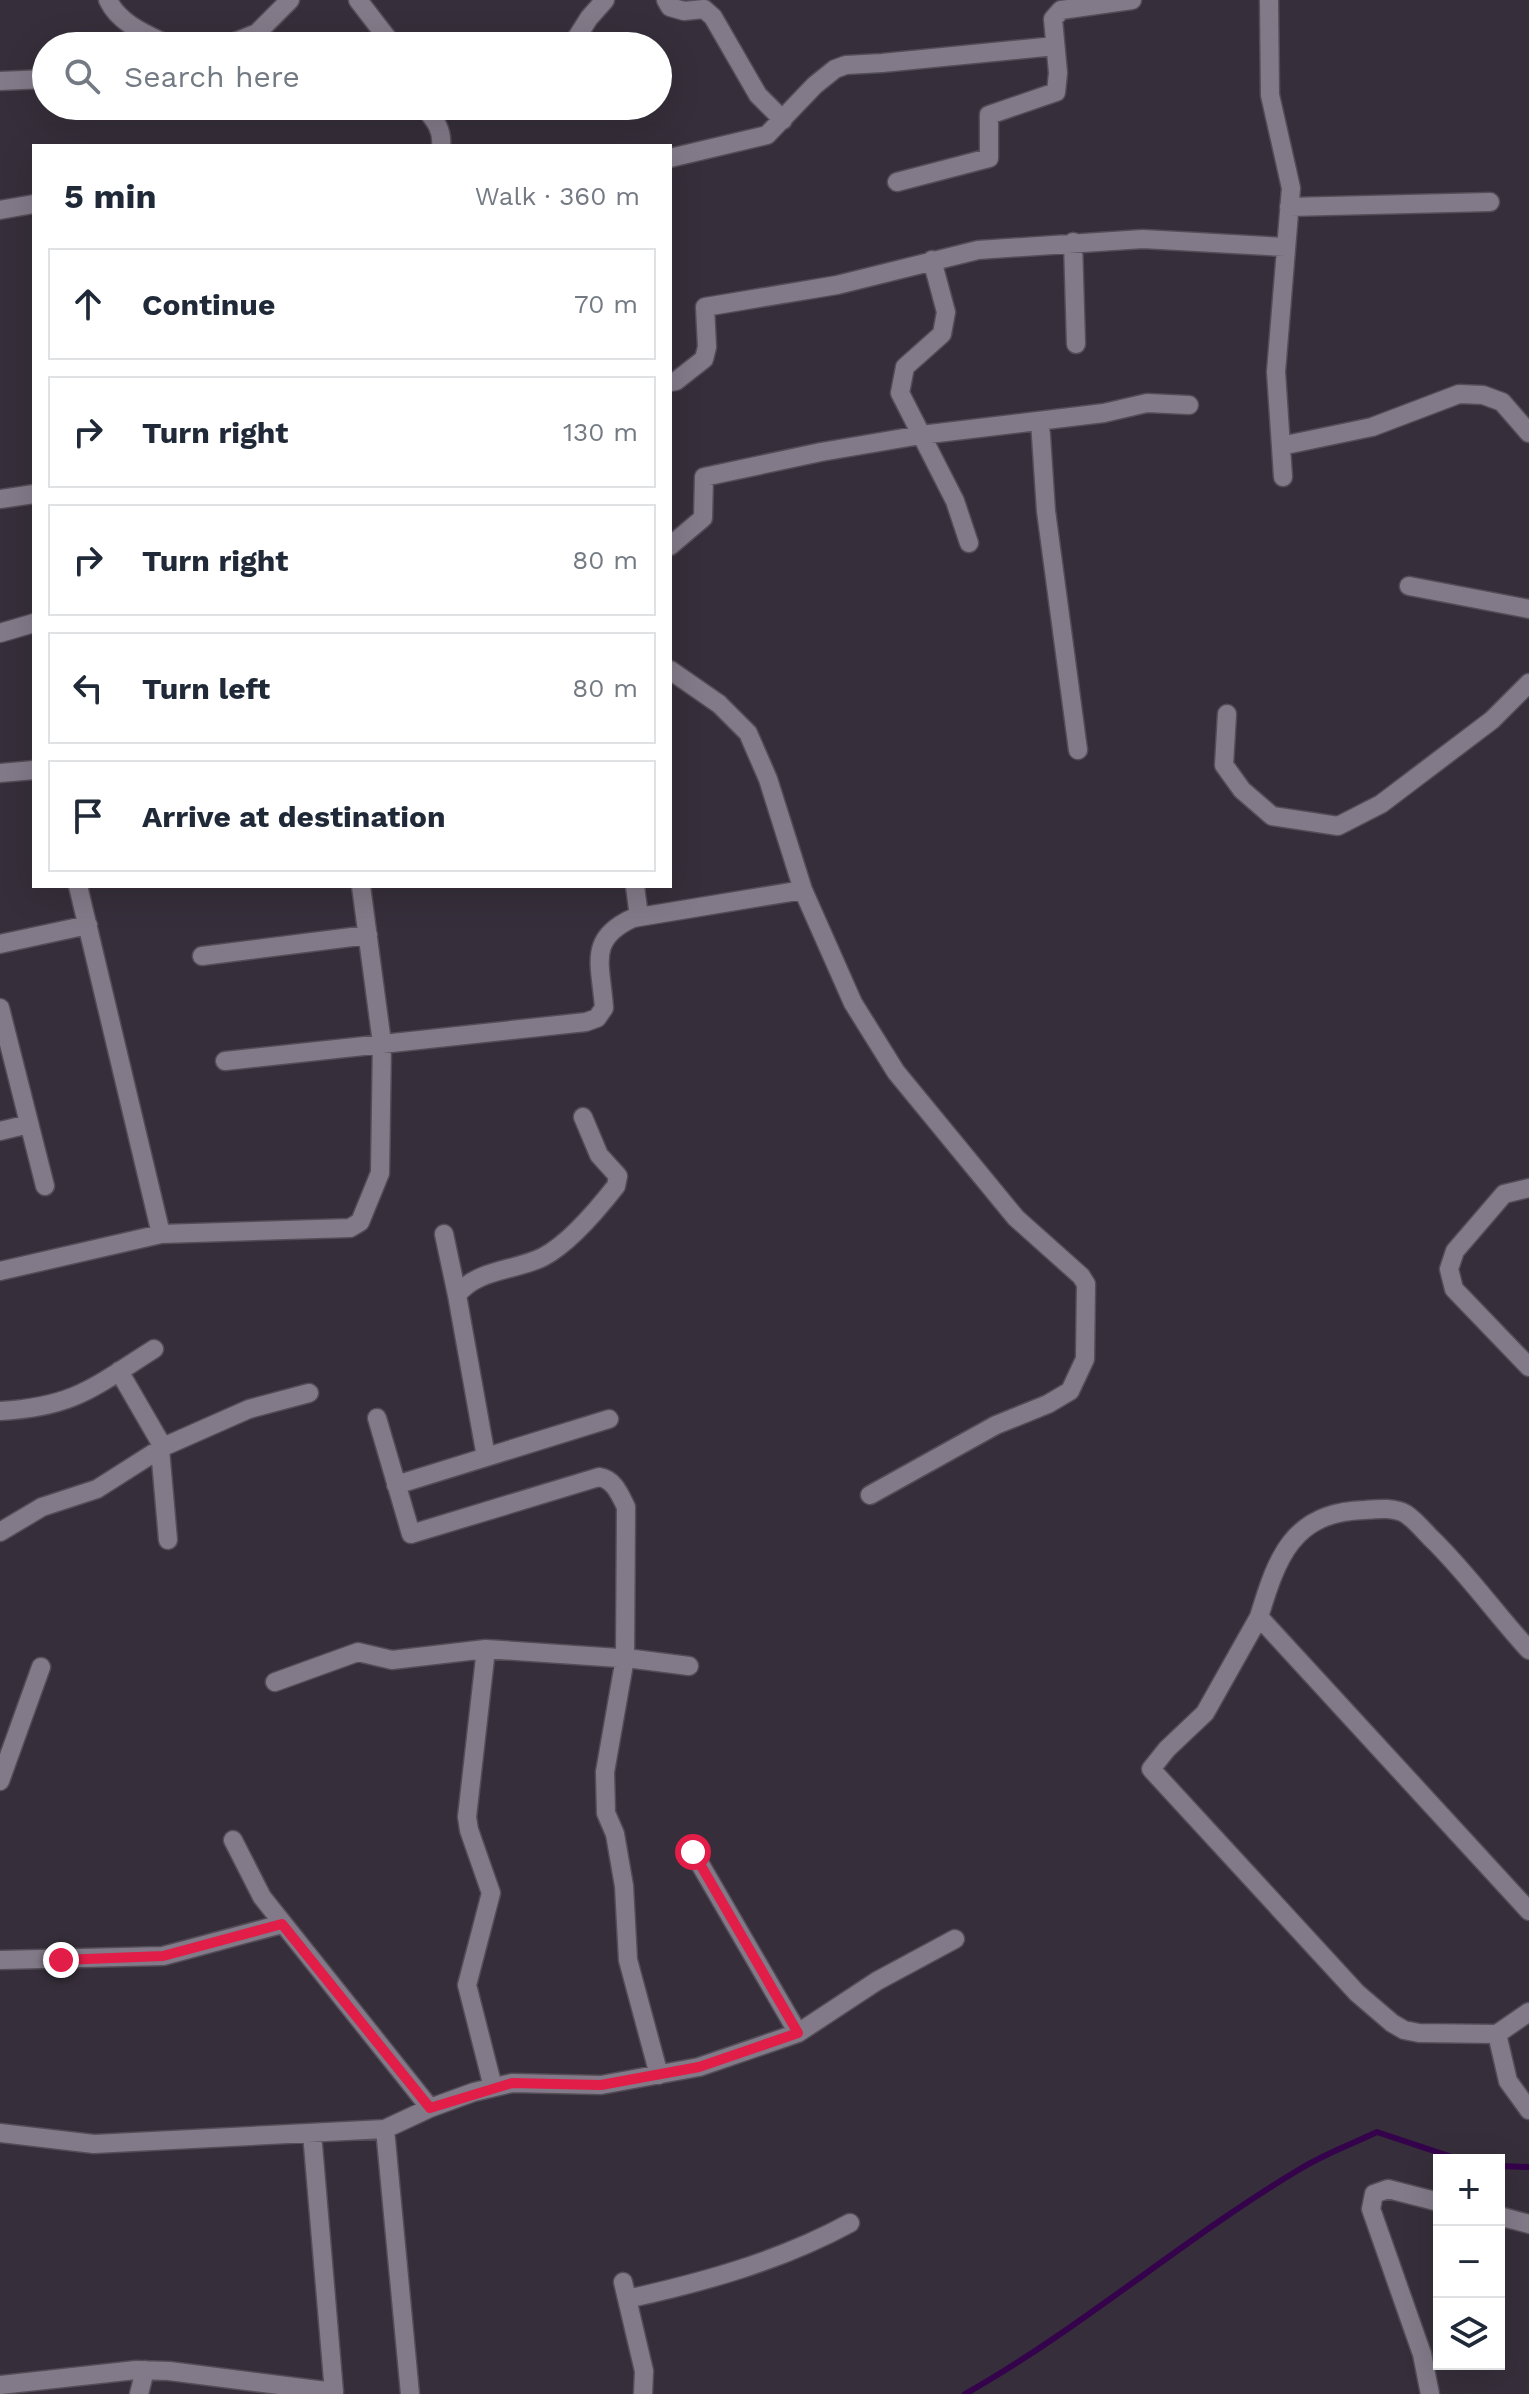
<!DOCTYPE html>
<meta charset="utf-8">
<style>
:root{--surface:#fff;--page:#f6f6f7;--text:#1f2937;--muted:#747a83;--line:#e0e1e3}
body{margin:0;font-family:"Work Sans",sans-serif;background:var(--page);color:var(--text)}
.controls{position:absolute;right:24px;bottom:24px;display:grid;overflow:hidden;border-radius:0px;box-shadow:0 8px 32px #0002}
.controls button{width:72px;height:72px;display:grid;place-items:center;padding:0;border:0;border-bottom:2px solid var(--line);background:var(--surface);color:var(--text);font:40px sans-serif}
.stop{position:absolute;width:24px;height:24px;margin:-18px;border:6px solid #e11d48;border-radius:50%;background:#fff}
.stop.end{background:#e11d48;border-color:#fff;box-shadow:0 2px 8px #0008}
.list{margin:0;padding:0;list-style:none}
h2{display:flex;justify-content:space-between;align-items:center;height:104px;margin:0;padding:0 32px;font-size:34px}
h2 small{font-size:26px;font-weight:400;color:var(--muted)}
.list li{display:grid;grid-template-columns:52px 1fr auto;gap:24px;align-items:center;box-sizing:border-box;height:112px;margin:0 16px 16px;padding:0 16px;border:2px solid var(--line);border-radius:0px}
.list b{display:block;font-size:30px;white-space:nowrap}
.list em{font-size:26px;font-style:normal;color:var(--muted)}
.icon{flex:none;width:44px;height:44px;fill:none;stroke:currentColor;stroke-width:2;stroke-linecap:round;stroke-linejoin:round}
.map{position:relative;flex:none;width:1529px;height:2394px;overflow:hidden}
.search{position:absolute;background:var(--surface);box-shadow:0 8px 32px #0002;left:32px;top:32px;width:640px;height:88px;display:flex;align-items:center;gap:20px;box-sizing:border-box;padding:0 28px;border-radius:44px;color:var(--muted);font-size:30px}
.panel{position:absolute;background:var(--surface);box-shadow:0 8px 32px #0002;left:32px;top:144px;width:640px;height:744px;border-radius:0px}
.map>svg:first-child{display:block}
</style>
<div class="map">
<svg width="1529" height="2394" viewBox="0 0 1529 2394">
<rect width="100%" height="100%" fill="#362f3b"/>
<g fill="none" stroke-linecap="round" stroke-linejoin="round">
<!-- stream -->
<path stroke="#35034b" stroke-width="6" d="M 1499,2166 L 1529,2167
M 965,2394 C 1082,2328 1184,2238 1300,2169 C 1324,2154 1352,2144 1377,2132 L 1461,2160"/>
<!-- minor casing -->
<g stroke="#534d57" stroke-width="21">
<path id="minor" d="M 108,0 C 119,24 148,35 171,46
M 358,0 L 388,39 L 391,46
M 666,0 L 670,7 L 684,11 L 704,9 L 713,17 L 758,95 L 783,120
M 1269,0 L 1270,95 L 1291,188 L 1276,372 L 1283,477
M 572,45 L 589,18 L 605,0
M 225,46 L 257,33 L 290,0
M 0,81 L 46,79
M 423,106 C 434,119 443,129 441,146
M 670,158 L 767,135 L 815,85 L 835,69 L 846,65 L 882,63 L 1055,46
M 897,182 L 989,158 L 989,115 L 1056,92 L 1058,73 L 1053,19 L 1061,10 L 1132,0
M 1289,207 L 1490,202
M 0,210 L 34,204
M 1073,242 L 1076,344
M 932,260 L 946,312 L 942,334 L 905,367 L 900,393 L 955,501 L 969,543
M 670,382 L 676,381 L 704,359 L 707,347 L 705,307 L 837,285 L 978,250 L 1143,239 L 1285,247
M 1040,421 L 1046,511 L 1078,750
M 1281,446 L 1372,427 L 1459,394 L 1483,395 L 1502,402 L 1529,433
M 0,499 L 34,494
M 670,546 L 703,518 L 704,477 L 821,452 L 921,435 L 1104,413 L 1147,403 L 1189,405
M 1409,586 L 1529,609
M 0,633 L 34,623
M 670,670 L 719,704 L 748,733 L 768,779 L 803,890 L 853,1003 L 896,1072 L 1016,1218 L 1081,1276 L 1086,1284 L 1085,1359 L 1070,1391 L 1048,1404 L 996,1425 L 870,1495
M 1227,714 L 1224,765 L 1242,790 L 1272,816 L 1338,826 L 1381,804 L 1492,720 L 1529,683
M 0,773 L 34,770
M 78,886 L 161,1234
M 635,886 L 639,917
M 0,944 L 88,925
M 202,956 L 368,935
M 0,1008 L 45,1186
M 225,1061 L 586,1022 L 597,1018 L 604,1008 C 601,964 587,939 633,918 L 803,890
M 0,1131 L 29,1124
M 1529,1188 L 1504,1194 L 1455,1251 L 1449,1269 L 1454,1289 L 1529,1367
M 444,1234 L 457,1295 L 486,1457
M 0,1271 L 161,1234 L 350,1228 L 360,1222 L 380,1173 L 382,1043 L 361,886
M 457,1295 C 477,1269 515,1271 543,1257 C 568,1244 598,1209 616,1186 L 618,1176 L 599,1155 L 583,1117
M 119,1371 L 163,1447
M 0,1411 C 74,1407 94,1387 154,1349
M 377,1418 L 411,1534 L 599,1477 C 614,1479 620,1495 626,1507 L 625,1658 L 605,1772 L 606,1813 L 615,1834 L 624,1886 L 628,1960 L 659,2075
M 160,1449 L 168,1540
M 396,1485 L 609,1419
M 0,1532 L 42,1507 L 97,1489 L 163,1447 L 249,1409 L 309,1393
M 1259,1617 L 1205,1713 L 1167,1749 L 1151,1769 L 1357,1993 L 1392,2023 L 1404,2030 L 1419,2033 L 1497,2034
M 486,1649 L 467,1817 L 469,1830 L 491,1893 L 467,1985 L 493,2087
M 1529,1650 C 1496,1614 1467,1573 1432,1539 C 1424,1531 1415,1520 1406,1514 C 1394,1507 1377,1509 1364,1510 C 1292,1512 1277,1558 1259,1617 L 1529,1911
M 275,1682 L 358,1652 L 392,1660 L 486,1649 L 634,1659 L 689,1666
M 0,1781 L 41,1667
M 233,1840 L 262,1897 L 430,2108
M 693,1852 L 798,2033
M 0,1960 L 163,1956 L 282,1924
M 1529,2012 L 1497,2034 L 1508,2081 L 1529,2110
M 385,2129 L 410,2394
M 0,2133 L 94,2144 L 385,2129 L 430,2108 L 474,2092 L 512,2083 L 601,2085 L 699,2067 L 798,2033 L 877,1981 L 955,1939
M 1499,2216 L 1529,2224
M 623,2282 L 644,2371 L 643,2394
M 627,2299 C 704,2282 780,2261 850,2223
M 0,2385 L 136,2370 L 169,2371 L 334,2392 L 312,2133
M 139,2394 L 145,2370
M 1430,2394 L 1422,2354 L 1371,2209 L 1374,2194 L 1388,2189 L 1439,2202"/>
</g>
<!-- minor -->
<use href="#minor" stroke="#827a88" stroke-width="18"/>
</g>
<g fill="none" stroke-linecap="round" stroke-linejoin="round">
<!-- route -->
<path stroke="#e11d48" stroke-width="10" d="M 61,1960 L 163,1956 L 282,1924 L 430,2108 L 512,2083 L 601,2085 L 699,2067 L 798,2033 L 693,1852"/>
</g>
</svg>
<div class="controls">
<button>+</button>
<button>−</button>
<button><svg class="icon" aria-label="layers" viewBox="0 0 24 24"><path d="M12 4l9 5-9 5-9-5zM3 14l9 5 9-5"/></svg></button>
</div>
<div class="stop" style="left:693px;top:1852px"></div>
<div class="stop end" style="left:61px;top:1960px"></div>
<div class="search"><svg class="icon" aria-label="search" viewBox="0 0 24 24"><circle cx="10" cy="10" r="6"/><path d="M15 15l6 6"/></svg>Search here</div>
<section class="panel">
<h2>5 min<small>Walk · 360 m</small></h2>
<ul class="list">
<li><svg class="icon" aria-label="ahead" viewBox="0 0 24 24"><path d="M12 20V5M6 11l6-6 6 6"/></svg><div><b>Continue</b></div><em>70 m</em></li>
<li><svg class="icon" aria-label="right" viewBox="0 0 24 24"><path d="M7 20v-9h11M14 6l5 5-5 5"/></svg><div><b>Turn right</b></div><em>130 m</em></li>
<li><svg class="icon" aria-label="right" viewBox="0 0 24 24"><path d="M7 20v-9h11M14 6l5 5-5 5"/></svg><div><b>Turn right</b></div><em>80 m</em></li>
<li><svg class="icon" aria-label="left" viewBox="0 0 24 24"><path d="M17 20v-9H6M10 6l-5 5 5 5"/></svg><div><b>Turn left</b></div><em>80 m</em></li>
<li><svg class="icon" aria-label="arrive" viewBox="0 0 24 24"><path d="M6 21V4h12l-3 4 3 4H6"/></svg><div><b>Arrive at destination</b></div></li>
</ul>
</section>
</div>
